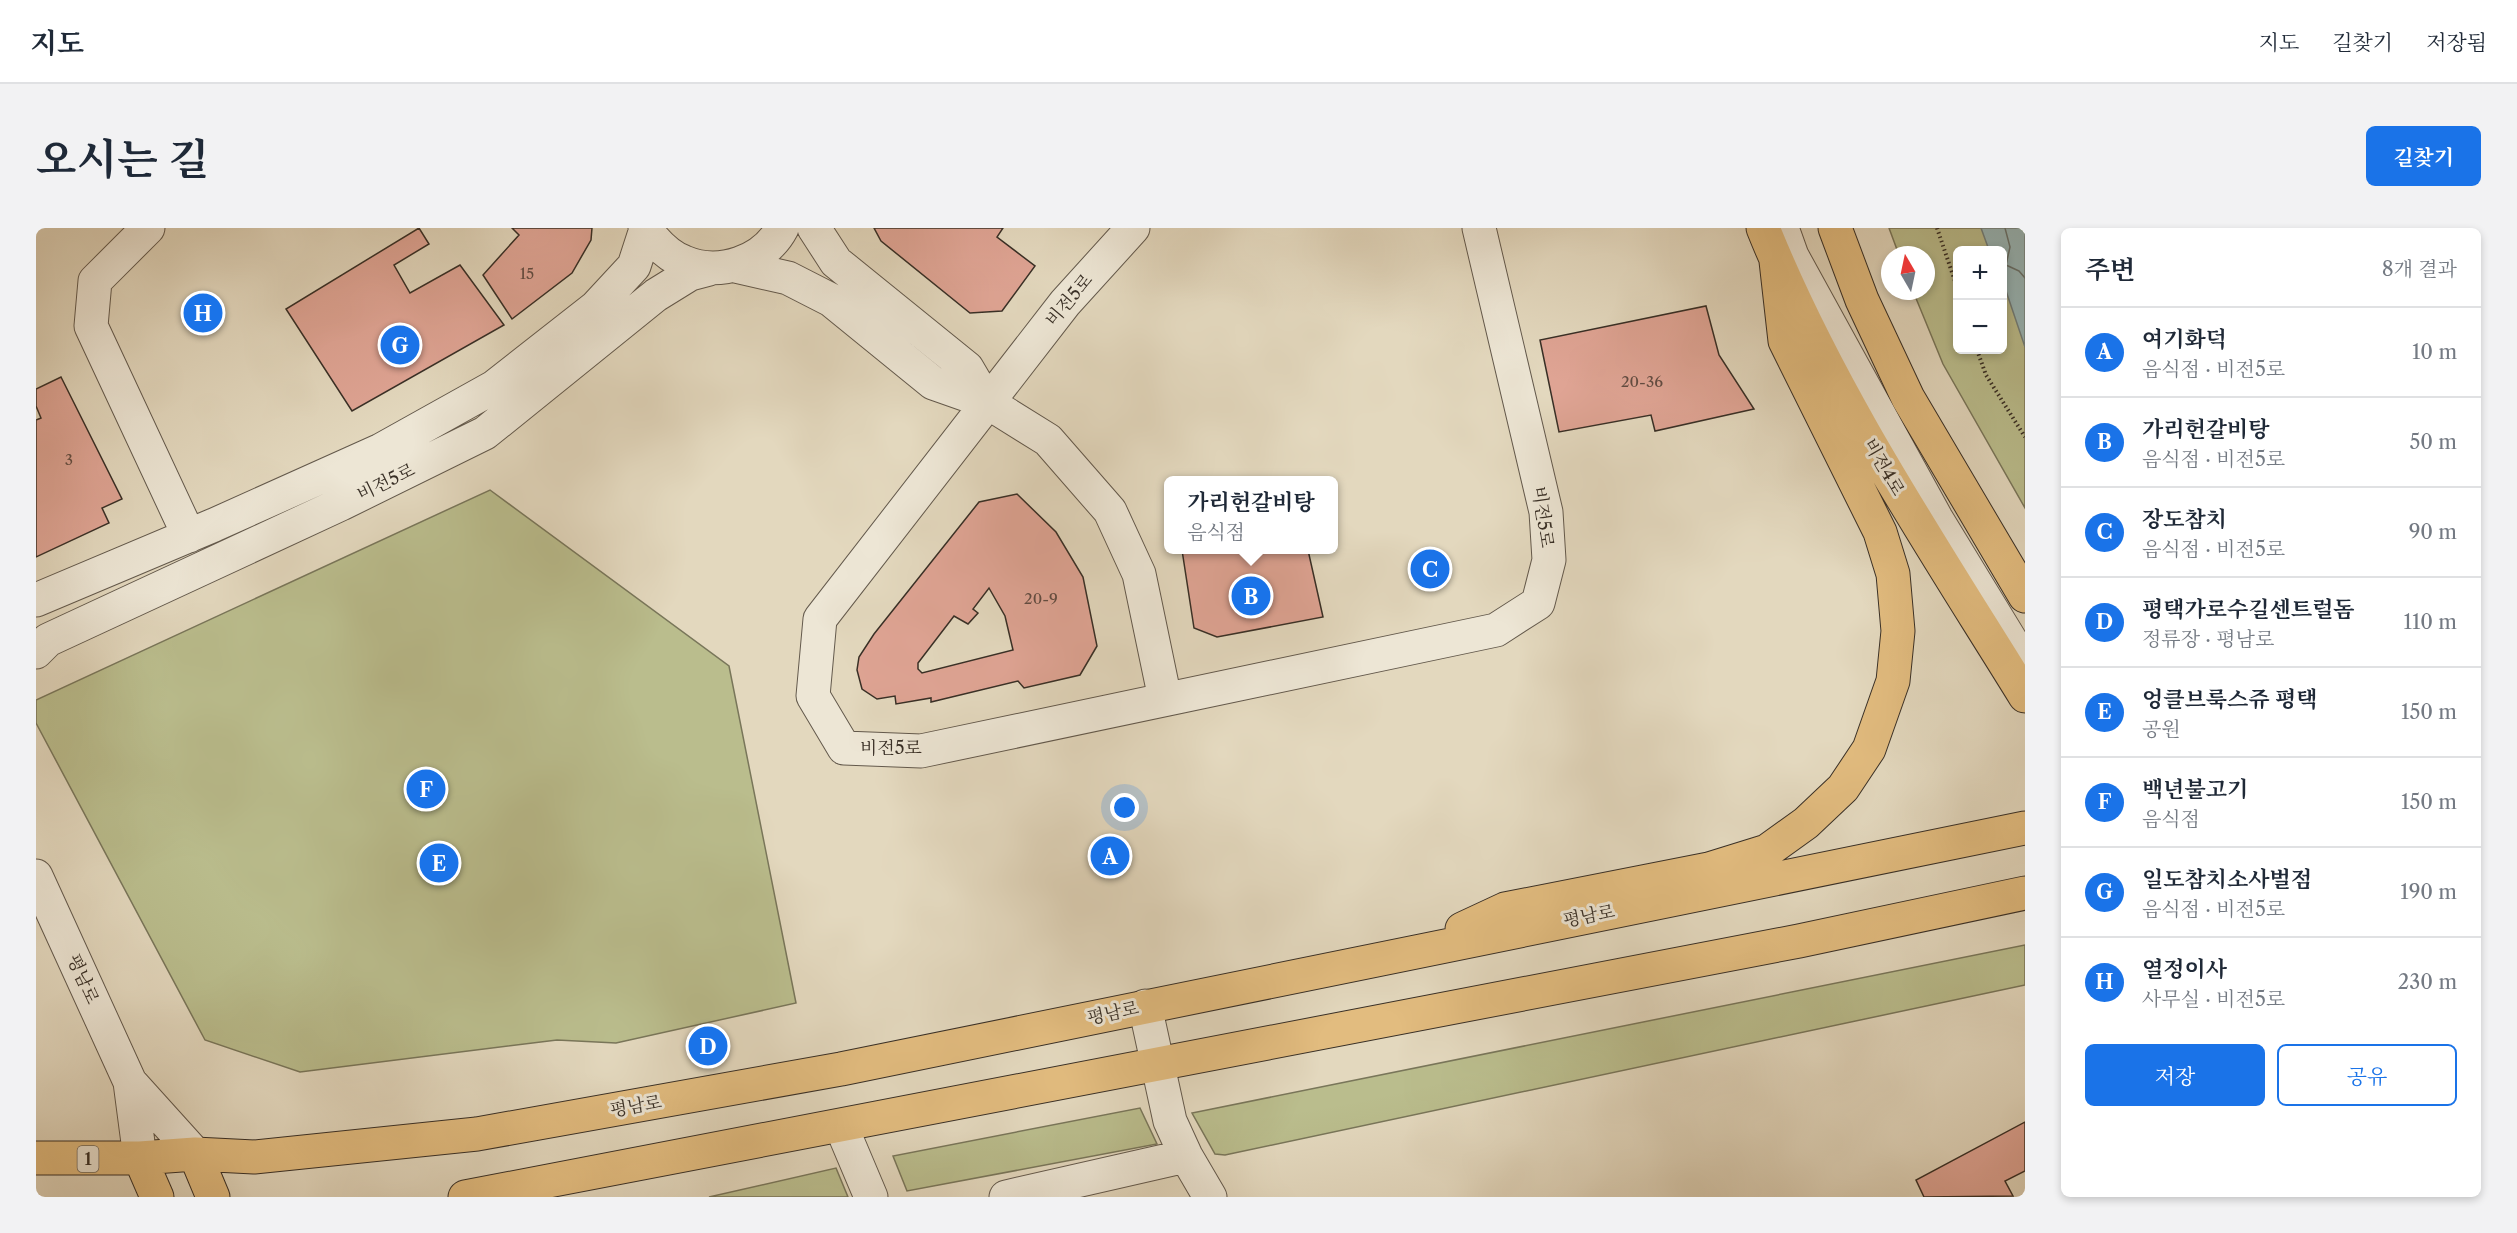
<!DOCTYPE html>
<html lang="ko">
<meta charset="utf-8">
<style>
:root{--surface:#fff;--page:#f2f2f3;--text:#1f2937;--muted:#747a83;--line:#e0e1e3;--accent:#1a73e8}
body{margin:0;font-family:"Libre Caslon Text","Noto Serif KR",serif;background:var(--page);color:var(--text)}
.controls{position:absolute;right:18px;top:18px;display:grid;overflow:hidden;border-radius:9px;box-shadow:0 3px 9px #0003}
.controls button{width:54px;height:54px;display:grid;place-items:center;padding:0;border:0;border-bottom:2px solid var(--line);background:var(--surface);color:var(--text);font:30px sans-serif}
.compass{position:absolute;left:1845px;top:18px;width:54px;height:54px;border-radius:50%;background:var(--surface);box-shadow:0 3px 9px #0003;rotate:351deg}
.you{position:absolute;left:1089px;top:580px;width:21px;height:21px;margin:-15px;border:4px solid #fff;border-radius:50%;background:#1a73e8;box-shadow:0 0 0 9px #1a73e833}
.badge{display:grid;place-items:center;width:39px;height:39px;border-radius:50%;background:var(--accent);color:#fff;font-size:20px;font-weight:700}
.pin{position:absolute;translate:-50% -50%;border:3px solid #fff;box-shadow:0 2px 6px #0006}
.popup{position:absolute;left:1128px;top:248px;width:174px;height:78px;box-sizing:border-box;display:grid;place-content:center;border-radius:9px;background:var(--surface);filter:drop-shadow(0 2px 4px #0005);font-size:20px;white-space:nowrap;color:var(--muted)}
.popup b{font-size:22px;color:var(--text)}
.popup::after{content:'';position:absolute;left:50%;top:100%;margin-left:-12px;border:12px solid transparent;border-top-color:var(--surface)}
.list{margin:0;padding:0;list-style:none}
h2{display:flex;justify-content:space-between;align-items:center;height:78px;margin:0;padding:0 24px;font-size:26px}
h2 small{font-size:20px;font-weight:400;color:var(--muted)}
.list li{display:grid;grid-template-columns:39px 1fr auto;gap:18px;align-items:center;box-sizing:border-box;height:90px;padding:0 24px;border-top:2px solid var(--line)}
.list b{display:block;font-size:22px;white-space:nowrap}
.list p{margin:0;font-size:20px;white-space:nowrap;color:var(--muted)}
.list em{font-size:20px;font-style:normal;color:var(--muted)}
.actions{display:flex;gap:12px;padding:18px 24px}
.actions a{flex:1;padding:14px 0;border:2px solid var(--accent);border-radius:9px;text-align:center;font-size:21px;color:var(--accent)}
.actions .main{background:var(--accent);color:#fff}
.map{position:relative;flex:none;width:1989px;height:969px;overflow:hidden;border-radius:9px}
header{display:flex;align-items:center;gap:36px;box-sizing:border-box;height:84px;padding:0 30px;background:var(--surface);border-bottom:2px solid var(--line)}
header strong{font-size:28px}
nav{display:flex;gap:33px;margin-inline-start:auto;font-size:21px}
.intro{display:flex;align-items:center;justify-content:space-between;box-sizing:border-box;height:144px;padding:0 36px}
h1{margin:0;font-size:42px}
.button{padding:15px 27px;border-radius:9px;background:var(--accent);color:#fff;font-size:21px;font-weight:700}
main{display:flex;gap:36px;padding:0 36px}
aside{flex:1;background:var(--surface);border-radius:9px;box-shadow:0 3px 9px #0003}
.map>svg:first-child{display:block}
</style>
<header>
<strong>지도</strong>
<nav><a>지도</a><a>길찾기</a><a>저장됨</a></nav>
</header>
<div class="intro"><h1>오시는 길</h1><a class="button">길찾기</a></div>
<main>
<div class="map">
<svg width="1989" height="969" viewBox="0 0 1989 969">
<rect width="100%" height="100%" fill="#e3d8be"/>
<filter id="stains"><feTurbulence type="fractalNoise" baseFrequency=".00333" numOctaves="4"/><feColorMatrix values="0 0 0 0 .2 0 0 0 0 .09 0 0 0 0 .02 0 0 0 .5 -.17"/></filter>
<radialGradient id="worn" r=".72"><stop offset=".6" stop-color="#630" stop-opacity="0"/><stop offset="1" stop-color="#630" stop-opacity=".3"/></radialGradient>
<!-- green -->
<path fill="#babd8d" stroke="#79765a" stroke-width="1.5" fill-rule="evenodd" d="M 1853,0 L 1989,0 L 1989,280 L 1907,136 L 1877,63 L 1890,63 L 1890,27 L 1863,27 ZM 1922,22 L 1966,22 L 1966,122 L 1922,122 Z
M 454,262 L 693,438 L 760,775 L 580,815 L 521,812 L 264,844 L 169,812 L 0,495 L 0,472 Z
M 1989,717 L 1989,757 L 1189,927 L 1179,926 L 1156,885 Z
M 1104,880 L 1121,916 L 871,963 L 857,928 Z
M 800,940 L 812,969 L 673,969 Z"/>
<!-- water -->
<path fill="#98b8ba" stroke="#72817f" stroke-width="1.5" d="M 1945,0 L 1989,0 L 1989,119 L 1967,54 L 1966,22 L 1953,22 Z"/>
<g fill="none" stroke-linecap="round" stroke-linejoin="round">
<!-- shore -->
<path stroke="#687470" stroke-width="1.5" d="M 1969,0 L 1974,19 L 1970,37 L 1983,43 L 1989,50"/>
</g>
<!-- building -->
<path fill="#dfa494" stroke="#382f26" stroke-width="1.5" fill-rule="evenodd" d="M 383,0 L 393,16 L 358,37 L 374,65 L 424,37 L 468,97 L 316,183 L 250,81 Z
M 476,0 L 556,0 L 555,12 L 536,45 L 476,91 L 447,47 L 483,7 Z
M 838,0 L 967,0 L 961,9 L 999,38 L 966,83 L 934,85 L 845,13 Z
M 1670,78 L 1683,127 L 1718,181 L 1619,203 L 1615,187 L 1523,204 L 1504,112 Z
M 25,149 L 86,271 L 66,280 L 73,295 L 0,329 L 0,192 L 5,190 L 0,178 L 0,161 Z
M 981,266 L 1020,304 L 1047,349 L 1061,418 L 1044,447 L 988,460 L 982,453 L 895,474 L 895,470 L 860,476 L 859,468 L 841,471 L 826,461 L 821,442 L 823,429 L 838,406 L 943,274 ZM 953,360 L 969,388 L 977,422 L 886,445 L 882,441 L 882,435 L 918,388 L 932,396 L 942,385 L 937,381 Z
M 1146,322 L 1272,322 L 1287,389 L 1181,409 L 1158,400 Z
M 1989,894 L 1989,943 L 1969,953 L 1977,968 L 1888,969 L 1880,952 Z"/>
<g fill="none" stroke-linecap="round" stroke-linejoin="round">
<!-- minor casing -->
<g stroke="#63594c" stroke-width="35">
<path id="minor" d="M 112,0 L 59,53 L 55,98 L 153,308
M 609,0 C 619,14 632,28 648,34 C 683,49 728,34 746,0
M 778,0 L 800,34 L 931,140 L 951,174
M 1097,0 L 1029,75 L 784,391 L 777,468 L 808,520 L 885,523 L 1460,402 L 1502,375 L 1513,332 L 1510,284 L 1443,0
M 1746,0 L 1756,28 L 1900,290 L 1989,436
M 699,38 L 752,50 L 795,72 L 897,155 L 951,174 L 1012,212 L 1074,283 L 1103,346 L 1129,471
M 0,372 L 178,297 L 345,222 L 458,159 L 560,79 L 598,38 L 610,1
M 0,424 L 12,412 L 305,276 L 449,205 L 620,67 L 654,46 L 673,41
M 0,648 L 94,854 L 104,930
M 1109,778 L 1134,893 L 1150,928 L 1174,969
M 94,854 L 159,926
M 805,898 L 835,969
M 970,969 L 1150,928"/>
</g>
<!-- major casing -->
<g stroke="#382f26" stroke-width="35">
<path id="major" d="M 1727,0 C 1794,166 1895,316 1989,468
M 1799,0 L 1826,72 L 1872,170 L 1989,368
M 1426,701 L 1469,681 L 1673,641 L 1731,623 L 1770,595 L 1807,560 L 1833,521 L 1857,453 L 1862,403 L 1857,346 L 1844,304 L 1749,113 L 1740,33
M 159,926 L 177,969
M 0,930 L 104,930 L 159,926 L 218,929 L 441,906 L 805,841 L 1989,600
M 104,930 L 121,969
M 429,969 L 1763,713 L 1989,665"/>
</g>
<!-- path -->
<path stroke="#382f26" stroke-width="4" stroke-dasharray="1.5 3" stroke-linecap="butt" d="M 1901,0 L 1922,62
M 1941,122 L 1950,147 L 1989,209"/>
<!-- minor -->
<use href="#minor" stroke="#ede6d5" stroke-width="33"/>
<!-- major -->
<use href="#major" stroke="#e2bc7f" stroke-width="33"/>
</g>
<g text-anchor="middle" stroke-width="6" stroke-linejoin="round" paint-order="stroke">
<!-- number labels -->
<g font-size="15" fill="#624c42">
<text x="491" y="51">15</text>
<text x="1606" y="159">20-36</text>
<text x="33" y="237">3</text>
<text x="1005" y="376">20-9</text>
</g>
<!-- shield labels -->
<rect fill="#ede6d5" stroke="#6e665a" stroke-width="1.5" x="41.5" y="918" width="21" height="26" rx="4.5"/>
<g font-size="16" font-weight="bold" fill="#382f26">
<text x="52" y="937">1</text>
</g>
<!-- street labels -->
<g font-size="18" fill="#382f26" stroke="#ede6d5">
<text transform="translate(1033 72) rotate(-50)" y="6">비전5로</text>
<text transform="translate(1848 239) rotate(60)" y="6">비전4로</text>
<text transform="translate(350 254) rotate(-26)" y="6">비전5로</text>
<text transform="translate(1507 289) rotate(82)" y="6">비전5로</text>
<text x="855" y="526">비전5로</text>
<text transform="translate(1553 688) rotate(-11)" y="6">평남로</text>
<text transform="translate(47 751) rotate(66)" y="6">평남로</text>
<text transform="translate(1077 785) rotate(-12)" y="6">평남로</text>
<text transform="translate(600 878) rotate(-10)" y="6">평남로</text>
</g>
</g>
<rect width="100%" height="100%" filter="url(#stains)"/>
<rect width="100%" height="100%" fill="url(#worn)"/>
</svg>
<div class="controls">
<button>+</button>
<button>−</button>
</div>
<svg class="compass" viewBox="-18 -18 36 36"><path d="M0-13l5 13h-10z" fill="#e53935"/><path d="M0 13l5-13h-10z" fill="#747a83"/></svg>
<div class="you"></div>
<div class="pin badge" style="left:1074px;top:628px">A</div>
<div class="pin badge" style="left:1215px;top:368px">B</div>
<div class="popup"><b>가리헌갈비탕</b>음식점</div>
<div class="pin badge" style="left:1394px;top:341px">C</div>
<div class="pin badge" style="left:672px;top:818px">D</div>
<div class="pin badge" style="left:403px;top:635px">E</div>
<div class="pin badge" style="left:390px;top:561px">F</div>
<div class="pin badge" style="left:364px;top:117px">G</div>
<div class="pin badge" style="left:167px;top:85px">H</div>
</div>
<aside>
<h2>주변<small>8개 결과</small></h2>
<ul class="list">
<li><span class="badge">A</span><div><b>여기화덕</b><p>음식점 · 비전5로</p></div><em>10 m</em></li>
<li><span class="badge">B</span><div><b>가리헌갈비탕</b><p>음식점 · 비전5로</p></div><em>50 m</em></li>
<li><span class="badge">C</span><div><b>장도참치</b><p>음식점 · 비전5로</p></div><em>90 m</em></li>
<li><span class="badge">D</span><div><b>평택가로수길센트럴돔</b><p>정류장 · 평남로</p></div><em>110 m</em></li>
<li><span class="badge">E</span><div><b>엉클브룩스쥬 평택</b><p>공원</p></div><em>150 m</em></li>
<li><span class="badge">F</span><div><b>백년불고기</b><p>음식점</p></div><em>150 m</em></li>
<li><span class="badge">G</span><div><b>일도참치소사벌점</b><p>음식점 · 비전5로</p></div><em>190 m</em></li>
<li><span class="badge">H</span><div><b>열정이사</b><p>사무실 · 비전5로</p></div><em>230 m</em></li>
</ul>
<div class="actions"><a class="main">저장</a><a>공유</a></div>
</aside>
</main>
